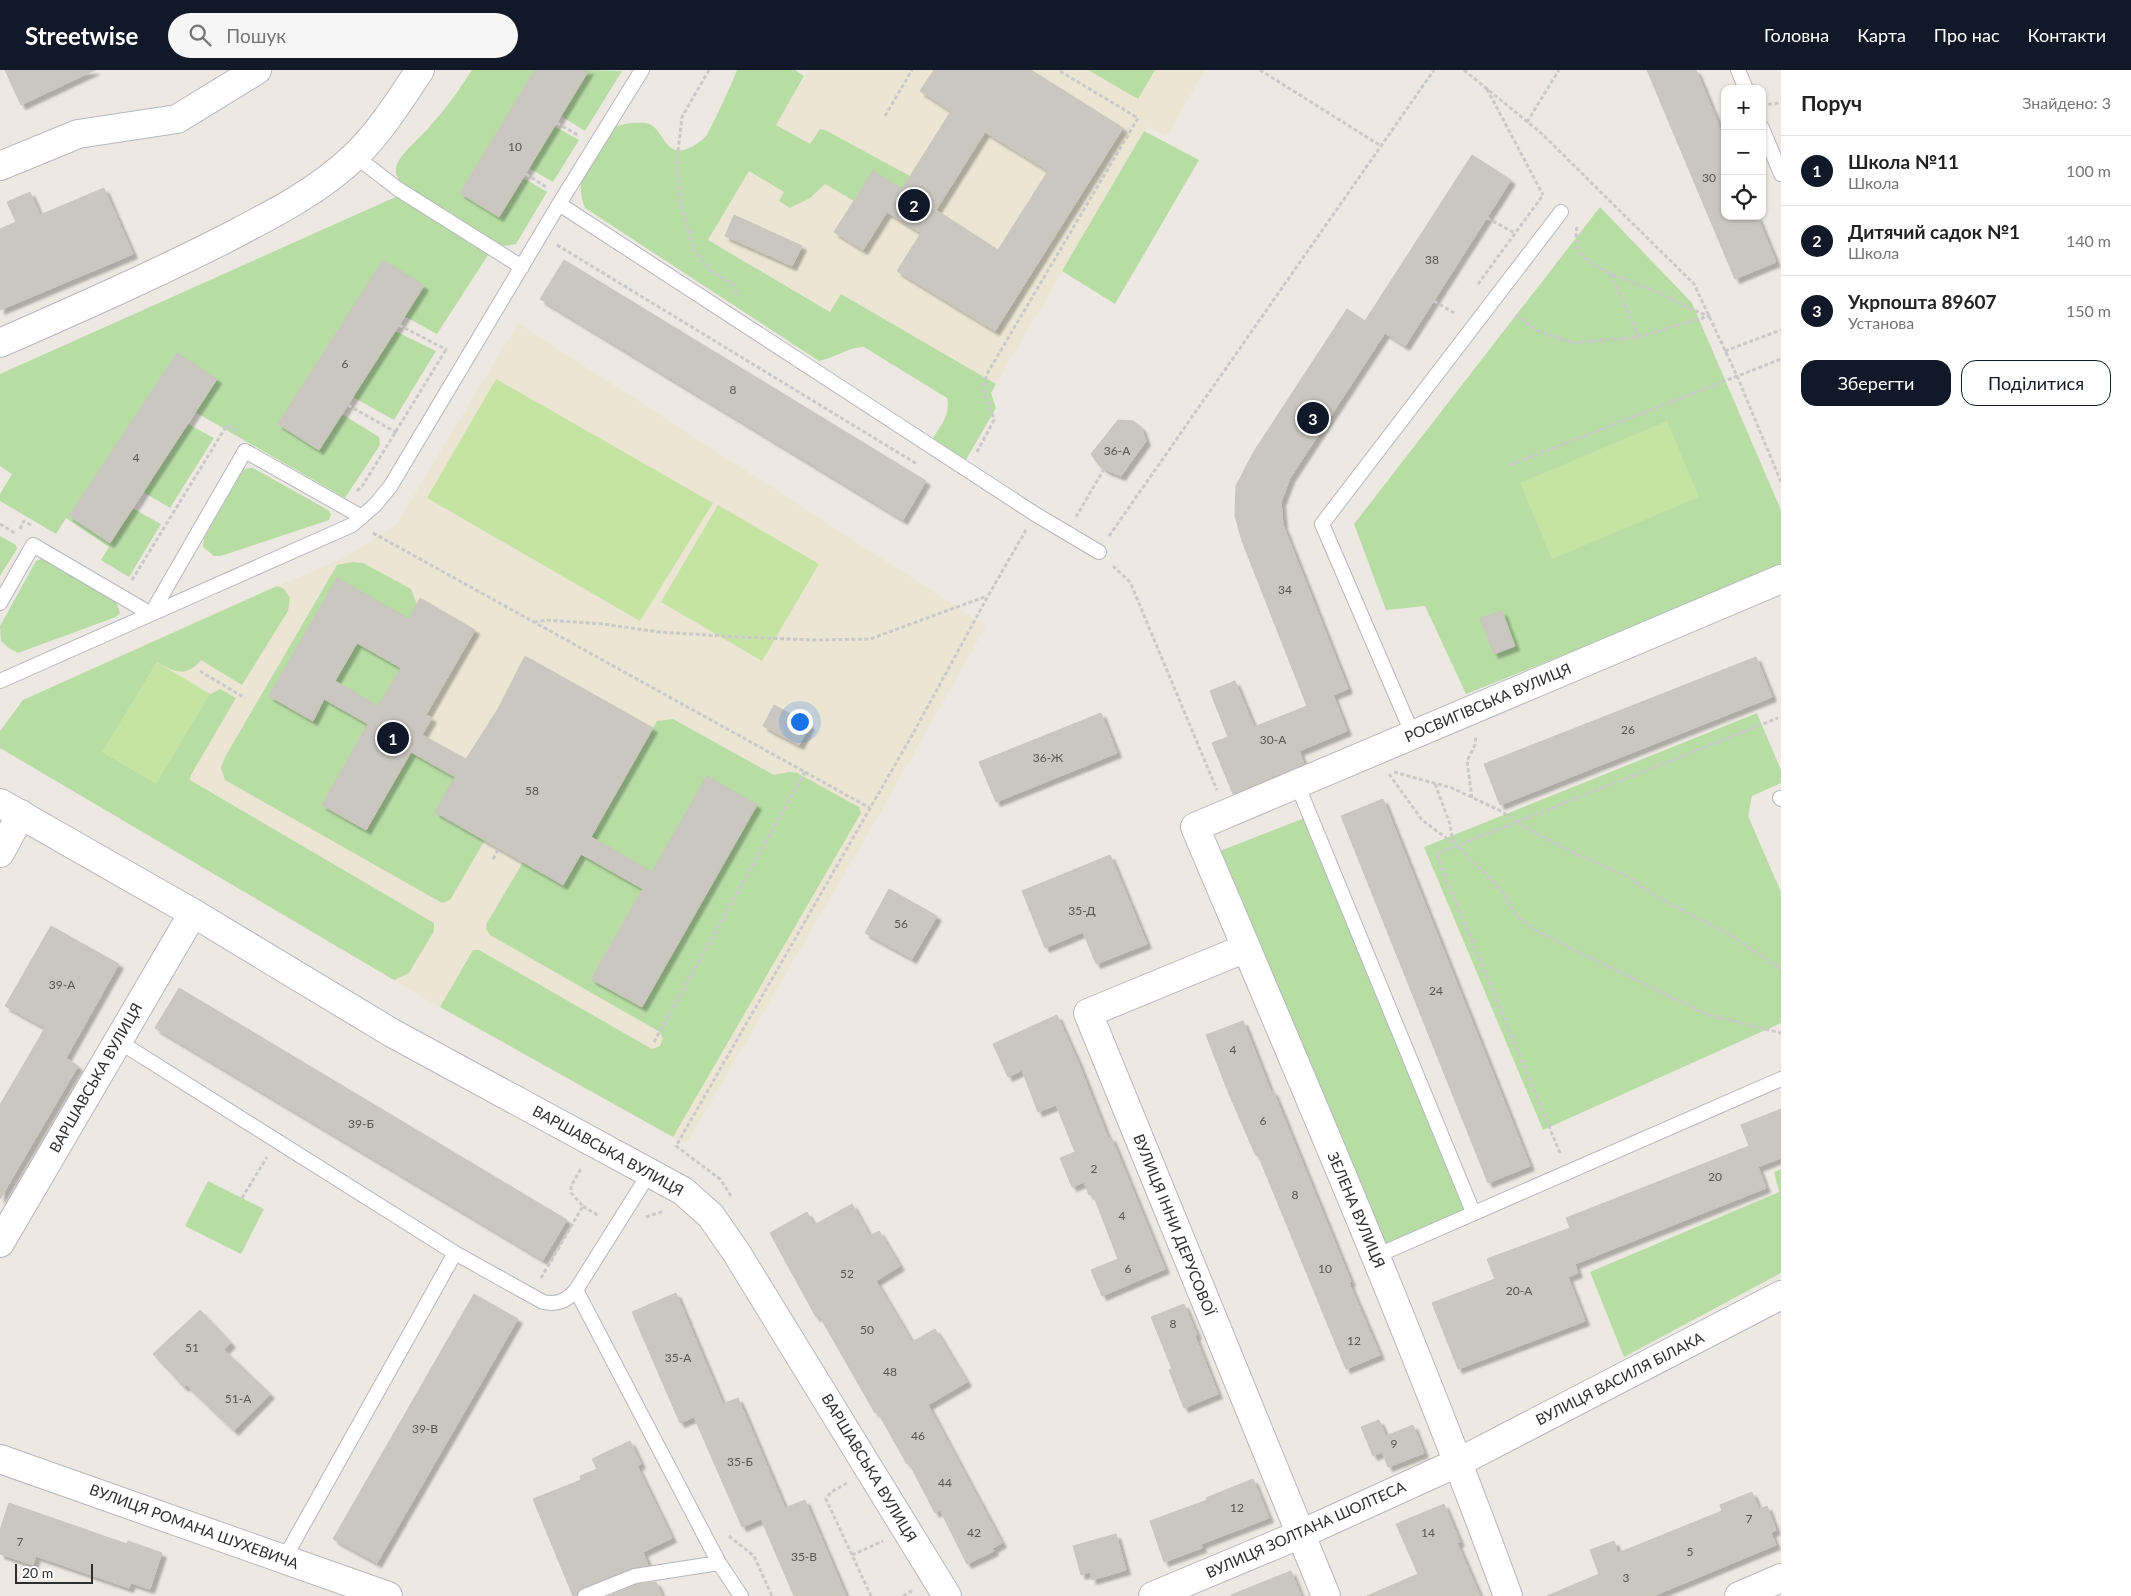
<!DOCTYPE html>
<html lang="uk">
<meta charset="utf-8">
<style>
:root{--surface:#fff;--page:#f6f6f6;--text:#222;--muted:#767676;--line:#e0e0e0;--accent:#111827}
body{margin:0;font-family:Lato,sans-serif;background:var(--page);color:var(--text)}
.controls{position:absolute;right:15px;top:15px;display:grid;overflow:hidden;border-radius:10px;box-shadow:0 1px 4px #0004}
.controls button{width:45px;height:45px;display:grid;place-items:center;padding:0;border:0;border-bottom:1px solid var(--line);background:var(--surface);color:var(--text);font:25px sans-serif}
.scale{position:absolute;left:15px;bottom:12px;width:78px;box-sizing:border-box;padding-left:5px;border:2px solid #2e2e2e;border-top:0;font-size:14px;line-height:18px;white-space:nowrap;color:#2e2e2e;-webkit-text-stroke:4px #fff;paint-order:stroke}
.you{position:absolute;left:799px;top:651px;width:18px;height:18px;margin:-12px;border:4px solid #fff;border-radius:50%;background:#1a73e8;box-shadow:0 0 0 8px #1a73e833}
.badge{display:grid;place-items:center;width:32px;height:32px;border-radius:50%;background:var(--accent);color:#fff;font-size:16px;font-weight:700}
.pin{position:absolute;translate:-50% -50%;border:2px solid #fff;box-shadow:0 1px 5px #0006}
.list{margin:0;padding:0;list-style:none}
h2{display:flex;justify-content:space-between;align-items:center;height:65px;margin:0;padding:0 20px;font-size:21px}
h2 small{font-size:16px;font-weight:400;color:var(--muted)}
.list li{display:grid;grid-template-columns:32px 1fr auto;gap:15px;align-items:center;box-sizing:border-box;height:70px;padding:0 20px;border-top:1px solid var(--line)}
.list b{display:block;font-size:19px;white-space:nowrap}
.list p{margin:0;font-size:16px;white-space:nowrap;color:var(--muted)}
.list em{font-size:16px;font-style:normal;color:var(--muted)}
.actions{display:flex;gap:10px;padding:15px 20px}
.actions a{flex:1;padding:11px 0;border:1px solid var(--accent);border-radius:15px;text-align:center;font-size:18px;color:var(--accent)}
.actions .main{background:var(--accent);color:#fff}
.icon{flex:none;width:28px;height:28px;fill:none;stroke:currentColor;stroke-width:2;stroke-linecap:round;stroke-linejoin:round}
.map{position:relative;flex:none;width:1781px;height:1526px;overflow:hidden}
header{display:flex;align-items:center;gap:30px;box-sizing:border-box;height:70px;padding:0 25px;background:var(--accent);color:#fff}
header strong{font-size:24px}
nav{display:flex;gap:28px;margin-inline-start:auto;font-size:18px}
.search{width:350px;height:45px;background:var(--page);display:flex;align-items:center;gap:12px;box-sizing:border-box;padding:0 18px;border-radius:28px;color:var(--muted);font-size:19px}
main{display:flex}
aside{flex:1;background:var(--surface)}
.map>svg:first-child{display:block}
</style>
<header>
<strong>Streetwise</strong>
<div class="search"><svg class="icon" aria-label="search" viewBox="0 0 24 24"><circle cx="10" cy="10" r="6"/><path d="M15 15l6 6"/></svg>Пошук</div>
<nav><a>Головна</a><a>Карта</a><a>Про нас</a><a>Контакти</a></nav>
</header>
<main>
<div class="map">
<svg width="1781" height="1526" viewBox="0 0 1781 1526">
<defs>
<filter id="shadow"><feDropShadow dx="4.5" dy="4.5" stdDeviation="1" flood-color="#0004"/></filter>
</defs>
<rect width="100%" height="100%" fill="#ede9e2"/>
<!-- education -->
<path fill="#ece5d4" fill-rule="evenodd" d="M 808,0 L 1205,0 L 1166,67 L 1147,57 L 996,314 L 841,224 L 831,242 L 708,170 Z
M 518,253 L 986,556 L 872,757 L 686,1074 L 415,923 L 0,678 L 0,661 L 23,630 L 216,542 L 342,489 L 396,455 ZM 774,636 L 810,655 L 799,675 L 763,656 Z"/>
<!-- green -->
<path fill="#b7dda5" d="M 472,0 L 535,0 L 460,123 L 499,147 L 523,108 L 547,122 L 516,174 L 506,176 L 498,174 L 406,118 C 401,112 395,107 396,98 C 398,85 421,67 430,56 C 446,39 459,20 472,0 Z
M 589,0 L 622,1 L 585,61 L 561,46 Z
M 737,0 L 795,0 L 804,6 L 776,55 L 810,74 L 820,59 L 825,60 L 910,106 L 902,119 L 873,101 L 854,131 L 825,114 L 810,128 L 790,138 L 779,131 L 784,122 L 749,101 L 708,170 L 830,242 L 841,224 L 996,314 L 991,323 L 996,338 L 964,393 L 931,371 C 940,357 951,345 947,328 L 864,277 C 848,277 835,288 819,291 L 585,138 C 582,130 580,123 581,115 C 582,104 605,62 615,57 C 623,53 637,52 646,53 C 663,56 663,84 683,80 C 690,79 702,71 706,66 C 712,57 733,11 737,0 Z
M 1088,0 L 1155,0 L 1138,29 Z
M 554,56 L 579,70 L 553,112 L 529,98 Z
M 1144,61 L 1199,90 L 1115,234 L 1062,201 Z
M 400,125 L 485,178 L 488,185 L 437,264 L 404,246 L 424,216 L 383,190 L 278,354 L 319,380 L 342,344 L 379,367 L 380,375 L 345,428 L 195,342 L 217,309 L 177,283 L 69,446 L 132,438 L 161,454 L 129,507 L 101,490 L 109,477 L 66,448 L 56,464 L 0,431 L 0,424 L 12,404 L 0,396 L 0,304 Z
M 1600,137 L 1692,233 L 1781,440 L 1781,498 L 1466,624 L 1425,536 L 1386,540 L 1354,454 Z
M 395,261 L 436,281 L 394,350 L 353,327 Z
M 188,354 L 214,368 L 170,438 L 143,422 Z
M 248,398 L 253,398 L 328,440 L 331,444 L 329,450 L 221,486 L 214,486 L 203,477 L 204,468 L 243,400 Z
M 0,466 L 16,475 L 17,479 L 0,506 Z
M 41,489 L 46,489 L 116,531 L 120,543 L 116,547 L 18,583 L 9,578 L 1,571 L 0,556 L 36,491 Z
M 352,492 L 363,493 L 411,519 L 417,535 L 386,589 L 413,605 L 378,636 L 335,611 L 380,533 L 337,508 L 269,626 L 313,650 L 324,629 L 368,654 L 322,735 L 367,760 L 411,682 L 455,707 L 485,770 L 450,830 L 442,833 L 225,710 L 221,698 L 225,687 L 337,495 Z
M 277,516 L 284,519 L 290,528 L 288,541 L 242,615 L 201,590 C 186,608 174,602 157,592 L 103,682 L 220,619 L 236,628 L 191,705 L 190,710 L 434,853 L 434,861 L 409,903 L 394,910 L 0,678 L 0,661 L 23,630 Z
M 1757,643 L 1781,700 L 1781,713 L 1752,726 L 1748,746 L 1781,822 L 1781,953 L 1543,1060 L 1424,777 Z
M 673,649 L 774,705 L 789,702 L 797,703 L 859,737 L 861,743 L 673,1067 L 440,937 L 473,880 L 479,880 L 652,979 L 660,976 L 663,968 L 660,962 L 490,865 L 486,859 L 487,853 L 523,792 L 563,814 L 581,784 L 643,819 L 591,908 L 642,937 L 652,802 L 591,767 L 657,651 Z
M 1310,746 L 1473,1142 L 1376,1186 L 1207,786 Z
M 1781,1099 L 1781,1203 L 1624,1287 L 1590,1202 L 1779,1122 L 1774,1102 Z
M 208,1111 L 264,1139 L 241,1184 L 185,1156 Z"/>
<!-- pitch -->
<path fill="#c5e3a3" d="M 496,309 L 713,433 L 640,551 L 427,428 Z
M 1667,351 L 1699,427 L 1552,489 L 1520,413 Z
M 718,435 L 819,494 L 762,591 L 661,532 Z
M 157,592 L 210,624 L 156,714 L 102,682 Z"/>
<!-- building -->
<path fill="#cac7c0" stroke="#c9c5bc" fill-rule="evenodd" filter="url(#shadow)" d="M 5,0 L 95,0 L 21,35 Z
M 535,0 L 589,0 L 499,147 L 460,123 Z
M 934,0 L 1031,0 L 1123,58 L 995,261 L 897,201 L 921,163 L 887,142 L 863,180 L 834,162 L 873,101 L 902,119 L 951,41 L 920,21 ZM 985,62 L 1048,101 L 998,180 L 936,140 Z
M 1647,0 L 1696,0 L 1725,70 L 1725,146 L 1757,146 L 1776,192 L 1735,209 Z
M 1472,85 L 1511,110 L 1405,276 L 1385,263 L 1290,408 L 1281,432 L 1283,455 L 1348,619 L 1333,625 L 1347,661 L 1299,681 L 1304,694 L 1233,724 L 1212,673 L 1228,667 L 1210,621 L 1235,611 L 1254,657 L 1307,636 L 1242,471 L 1235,446 L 1236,416 L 1253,383 L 1347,239 L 1365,251 Z
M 104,118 L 133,184 L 0,240 L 0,159 L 16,152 L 7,132 L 30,122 L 40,145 Z
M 734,145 L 802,176 L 792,196 L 725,166 Z
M 383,190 L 424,216 L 319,380 L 278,354 Z
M 564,190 L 926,411 L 903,450 L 540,229 Z
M 177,283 L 217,309 L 110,473 L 69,446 Z
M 1118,350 L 1133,351 L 1141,357 L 1146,371 L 1121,406 L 1104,399 L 1098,394 L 1091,384 Z
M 337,508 L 409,549 L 420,528 L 475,560 L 426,645 L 432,648 L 422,665 L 466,689 L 498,639 L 525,586 L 653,658 L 591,767 L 652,802 L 707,706 L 757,735 L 642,937 L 591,909 L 643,819 L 581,784 L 563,815 L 435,742 L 455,707 L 411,682 L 366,760 L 322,735 L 368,654 L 324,629 L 313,651 L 269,626 ZM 357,573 L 401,598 L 378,636 L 335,611 Z
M 1502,541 L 1515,576 L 1494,584 L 1480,548 Z
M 1756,587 L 1772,627 L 1500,735 L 1484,694 Z
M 774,635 L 810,655 L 799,675 L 763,656 Z
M 1101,643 L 1117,683 L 996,732 L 979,692 Z
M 1383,729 L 1530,1096 L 1488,1113 L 1341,746 Z
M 1110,785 L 1147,874 L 1096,894 L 1083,862 L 1045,878 L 1022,821 Z
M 889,819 L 937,846 L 912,889 L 865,863 Z
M 51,856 L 119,894 L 66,988 L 78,996 L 0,1129 L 0,1035 L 45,958 L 5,936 Z
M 179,918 L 567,1150 L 543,1190 L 155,958 Z
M 1057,945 L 1078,992 L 1108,1068 L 1111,1067 L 1165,1199 L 1102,1226 L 1091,1200 L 1118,1189 L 1093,1124 L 1089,1125 L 1084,1112 L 1072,1117 L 1060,1088 L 1075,1082 L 1056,1035 L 1038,1042 L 1022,1000 L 1008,1007 L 993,974 Z
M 1243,951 L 1271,1022 L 1273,1021 L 1291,1065 L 1351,1212 L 1349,1213 L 1380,1285 L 1346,1299 L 1258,1085 L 1256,1086 L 1229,1024 L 1206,965 Z
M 1781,1039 L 1781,1088 L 1758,1097 L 1766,1118 L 1575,1194 L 1578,1203 L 1568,1207 L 1585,1251 L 1458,1299 L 1432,1233 L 1495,1209 L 1487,1189 L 1570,1158 L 1566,1148 L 1749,1076 L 1741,1055 Z
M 852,1134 L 870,1166 L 879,1161 L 900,1196 L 876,1211 L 912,1272 L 935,1259 L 967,1312 L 928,1335 L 1002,1473 L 993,1478 L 994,1481 L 967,1494 L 940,1440 L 935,1443 L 909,1393 L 907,1394 L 877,1341 L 875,1343 L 819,1245 L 816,1247 L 770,1163 L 807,1142 L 814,1155 Z
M 676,1223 L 723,1334 L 738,1328 L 785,1438 L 805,1430 L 846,1526 L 794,1526 L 761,1449 L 742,1457 L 694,1347 L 680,1353 L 632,1242 Z
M 474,1224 L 518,1249 L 377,1493 L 333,1469 Z
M 1184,1234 L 1197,1265 L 1195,1266 L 1218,1324 L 1184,1338 L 1169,1300 L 1172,1299 L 1151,1247 Z
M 200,1240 L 231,1273 L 224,1280 L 270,1324 L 234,1361 L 186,1315 L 184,1317 L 153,1284 Z
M 1379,1350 L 1386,1366 L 1413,1355 L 1424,1383 L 1388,1397 L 1382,1382 L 1373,1386 L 1361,1357 Z
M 630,1371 L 641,1394 L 637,1396 L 672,1468 L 643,1482 L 648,1495 L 632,1498 L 582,1518 L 576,1526 L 573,1526 L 533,1429 L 581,1410 L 580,1406 L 597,1399 L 592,1389 Z
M 1253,1409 L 1269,1448 L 1201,1474 L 1202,1478 L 1164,1492 L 1150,1451 L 1207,1430 L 1206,1428 Z
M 1752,1422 L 1759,1439 L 1767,1436 L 1776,1460 L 1771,1463 L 1776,1475 L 1653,1526 L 1547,1526 L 1599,1504 L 1590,1480 L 1614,1471 L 1618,1483 L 1722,1441 L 1720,1435 Z
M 9,1433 L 127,1474 L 128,1471 L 162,1483 L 150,1519 L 131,1513 L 129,1518 L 36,1486 L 33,1495 L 0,1484 L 0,1460 Z
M 1444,1434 L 1460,1472 L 1457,1473 L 1480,1526 L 1367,1526 L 1418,1504 L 1396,1454 Z
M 1116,1464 L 1126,1500 L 1092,1510 L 1090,1502 L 1081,1505 L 1073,1476 Z
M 1291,1501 L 1301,1526 L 1231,1526 L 1231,1525 Z
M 656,1512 L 662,1526 L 609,1526 L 637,1514 Z"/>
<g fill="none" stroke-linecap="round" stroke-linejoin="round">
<!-- lane casing -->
<g stroke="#b5b7c0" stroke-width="16">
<path id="lane" d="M 1738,0 L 1746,19
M 1762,58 L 1781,104
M 355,86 L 398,119 L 522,197
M 559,134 L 1035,444 L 1099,482
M 0,533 L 33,475 L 151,544 L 245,381 L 362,447
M 0,611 L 352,455 L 375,435 L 390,417 L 559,134 L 642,0
M 1413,665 L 1322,454 L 1561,142
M 1297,714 L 1473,1142
M 1780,728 L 1781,729
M 118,971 L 455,1183
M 1376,1186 L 1781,1009
M 576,1220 L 719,1493 L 741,1526
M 284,1489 L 455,1183 L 543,1232 C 558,1235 566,1231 576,1220 L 650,1102
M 585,1526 L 635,1506 L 719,1493"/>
</g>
<!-- street casing -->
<g stroke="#b5b7c0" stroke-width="30">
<path id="street" d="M 0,96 L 78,64 L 177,49 L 257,0
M 0,783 L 21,744
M 1246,878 L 1088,943 L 1326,1526
M 0,1173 L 193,843
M 0,1389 L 388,1526
M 1153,1526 L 1301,1464 L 1459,1392 L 1781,1225
M 1508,1526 C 1413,1266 1303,1012 1195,757 L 1781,509
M 1739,1526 L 1781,1508"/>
</g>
<!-- secondary casing -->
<g stroke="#b5b7c0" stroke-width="30">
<path id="secondary" d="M 0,273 C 75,240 150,207 223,170 C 269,146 316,123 354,87 C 380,62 400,30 420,0
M 0,733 L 193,843 L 392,963 L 683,1121 L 711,1146 L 736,1182 L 947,1526"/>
</g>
<!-- path -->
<path stroke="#c9c9c9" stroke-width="3" stroke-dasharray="4 2.5" stroke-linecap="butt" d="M 709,0 L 682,47 L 677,90 L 681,135 L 694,180 L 711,201 L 732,214 L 738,226
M 1260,0 L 1381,76
M 1464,0 L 1541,63 L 1694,214 L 1737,306 L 1781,412
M 1487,19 L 1543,125
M 1762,37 L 1770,34 L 1781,33
M 885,46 L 912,0
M 1527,52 L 1559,0
M 557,53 L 578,65
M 526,104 L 546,117
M 1487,148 L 1515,163
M 557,175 L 917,394
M 1611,204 L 1639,267
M 1478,214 L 1543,125
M 1434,231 L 1456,244
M 1516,245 L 1538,261 L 1573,273 L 1639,267 L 1709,246 C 1690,240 1677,231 1659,223 C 1640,214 1586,199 1578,179 C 1575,172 1576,163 1577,156
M 399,255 L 447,280
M 1725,281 L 1781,260
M 348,335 L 397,363
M 977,382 L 994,350 C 989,329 979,324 988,302 L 1138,48 L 1058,0
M 1510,395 L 1781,289
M 357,421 L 363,415 L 447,278
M 1076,447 L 1104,399
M 0,454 L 16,464
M 20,459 L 24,451 L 31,455
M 373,463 L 870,738
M 1109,466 L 1434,0
M 1113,496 L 1130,512 L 1217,720
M 132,510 L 227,355 L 240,362
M 534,552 L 547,550 L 603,554 L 659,562 L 737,567 L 815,570 L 870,569 L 987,526
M 200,601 L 245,628
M 1394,702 L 1452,718 L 1499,740 L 1530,760 L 1574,783 L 1629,807 L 1652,824 L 1730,865 L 1781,899
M 1389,704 L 1422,750 L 1461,779 L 1503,822 L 1517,847 L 1540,863 L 1706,944 L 1781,963
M 1435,714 L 1450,754 L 1453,773
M 1472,728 L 1467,691 L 1475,675 L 1476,666
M 493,789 L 499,778
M 654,972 L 805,702
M 1560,1083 L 1436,784 L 1778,648
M 731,1126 L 720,1109 L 676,1076 L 915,660 L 988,526 L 1026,460
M 242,1128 L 267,1087
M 583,1136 L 599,1146
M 646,1147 L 664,1141
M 541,1208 L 583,1136 L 571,1123 L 571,1116 L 582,1097
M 847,1413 L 831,1422 L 826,1429 L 871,1526
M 729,1466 L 754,1486 L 772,1526
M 852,1485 L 883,1471
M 903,1526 L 913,1520"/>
<!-- lane -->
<use href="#lane" stroke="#fff" stroke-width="14"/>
<!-- street -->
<use href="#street" stroke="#fff" stroke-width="28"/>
<!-- secondary -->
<use href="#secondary" stroke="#fff" stroke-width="28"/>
</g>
<g text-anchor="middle" stroke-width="4" stroke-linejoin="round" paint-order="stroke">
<!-- number labels -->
<g font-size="12" fill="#555452">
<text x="515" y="81">10</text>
<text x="1709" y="112">30</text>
<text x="1432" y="194">38</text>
<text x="345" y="298">6</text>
<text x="733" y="324">8</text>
<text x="1117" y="385">36-А</text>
<text x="136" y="392">4</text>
<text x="1285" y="524">34</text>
<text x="1628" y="664">26</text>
<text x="1273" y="674">30-А</text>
<text x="1048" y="692">36-Ж</text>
<text x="532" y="725">58</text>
<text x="1082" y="845">35-Д</text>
<text x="901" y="858">56</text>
<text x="62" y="919">39-А</text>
<text x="1436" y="925">24</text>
<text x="1233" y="984">4</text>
<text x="1263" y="1055">6</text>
<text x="361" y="1058">39-Б</text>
<text x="1094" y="1103">2</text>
<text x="1715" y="1111">20</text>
<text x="1295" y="1129">8</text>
<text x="1122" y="1150">4</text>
<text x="1128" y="1203">6</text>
<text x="1325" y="1203">10</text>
<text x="847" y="1208">52</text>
<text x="1519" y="1225">20-А</text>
<text x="1173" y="1258">8</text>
<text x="867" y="1264">50</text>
<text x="1354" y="1275">12</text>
<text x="192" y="1282">51</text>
<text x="678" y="1292">35-А</text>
<text x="890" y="1306">48</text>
<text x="238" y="1333">51-А</text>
<text x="425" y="1363">39-В</text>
<text x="918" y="1370">46</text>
<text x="1394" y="1378">9</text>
<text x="740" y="1396">35-Б</text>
<text x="945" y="1417">44</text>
<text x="1237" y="1442">12</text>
<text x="1749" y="1453">7</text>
<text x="974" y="1467">42</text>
<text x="1428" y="1467">14</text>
<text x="20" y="1476">7</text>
<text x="1690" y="1486">5</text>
<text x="804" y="1491">35-В</text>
<text x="1626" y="1512">3</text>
</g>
<!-- street labels -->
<g font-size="15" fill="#2e2e2e" stroke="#fff">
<text transform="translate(1488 633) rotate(-23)" y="5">РОСВИГІВСЬКА ВУЛИЦЯ</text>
<text transform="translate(96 1008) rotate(-60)" y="5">ВАРШАВСЬКА ВУЛИЦЯ</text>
<text transform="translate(608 1081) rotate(29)" y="5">ВАРШАВСЬКА ВУЛИЦЯ</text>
<text transform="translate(1356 1140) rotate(67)" y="5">ЗЕЛЕНА ВУЛИЦЯ</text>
<text transform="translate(1174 1155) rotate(68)" y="5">ВУЛИЦЯ ІННИ ДЕРУСОВОЇ</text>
<text transform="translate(1620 1309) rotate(-27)" y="5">ВУЛИЦЯ ВАСИЛЯ БІЛАКА</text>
<text transform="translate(869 1398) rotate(59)" y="5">ВАРШАВСЬКА ВУЛИЦЯ</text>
<text transform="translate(194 1457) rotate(20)" y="5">ВУЛИЦЯ РОМАНА ШУХЕВИЧА</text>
<text transform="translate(1306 1460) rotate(-24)" y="5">ВУЛИЦЯ ЗОЛТАНА ШОЛТЕСА</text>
</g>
</g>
</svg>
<div class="controls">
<button>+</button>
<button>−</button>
<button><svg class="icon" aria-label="locate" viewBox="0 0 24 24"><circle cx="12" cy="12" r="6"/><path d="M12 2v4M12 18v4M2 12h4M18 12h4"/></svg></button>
</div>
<div class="scale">20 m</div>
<div class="you"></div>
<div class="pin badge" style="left:393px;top:668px">1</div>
<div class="pin badge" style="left:914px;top:135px">2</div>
<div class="pin badge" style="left:1313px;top:348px">3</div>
</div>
<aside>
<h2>Поруч<small>Знайдено: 3</small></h2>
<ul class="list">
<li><span class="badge">1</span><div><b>Школа №11</b><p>Школа</p></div><em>100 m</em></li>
<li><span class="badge">2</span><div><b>Дитячий садок №1</b><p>Школа</p></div><em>140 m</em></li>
<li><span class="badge">3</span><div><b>Укрпошта 89607</b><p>Установа</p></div><em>150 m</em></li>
</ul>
<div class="actions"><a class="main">Зберегти</a><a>Поділитися</a></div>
</aside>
</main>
